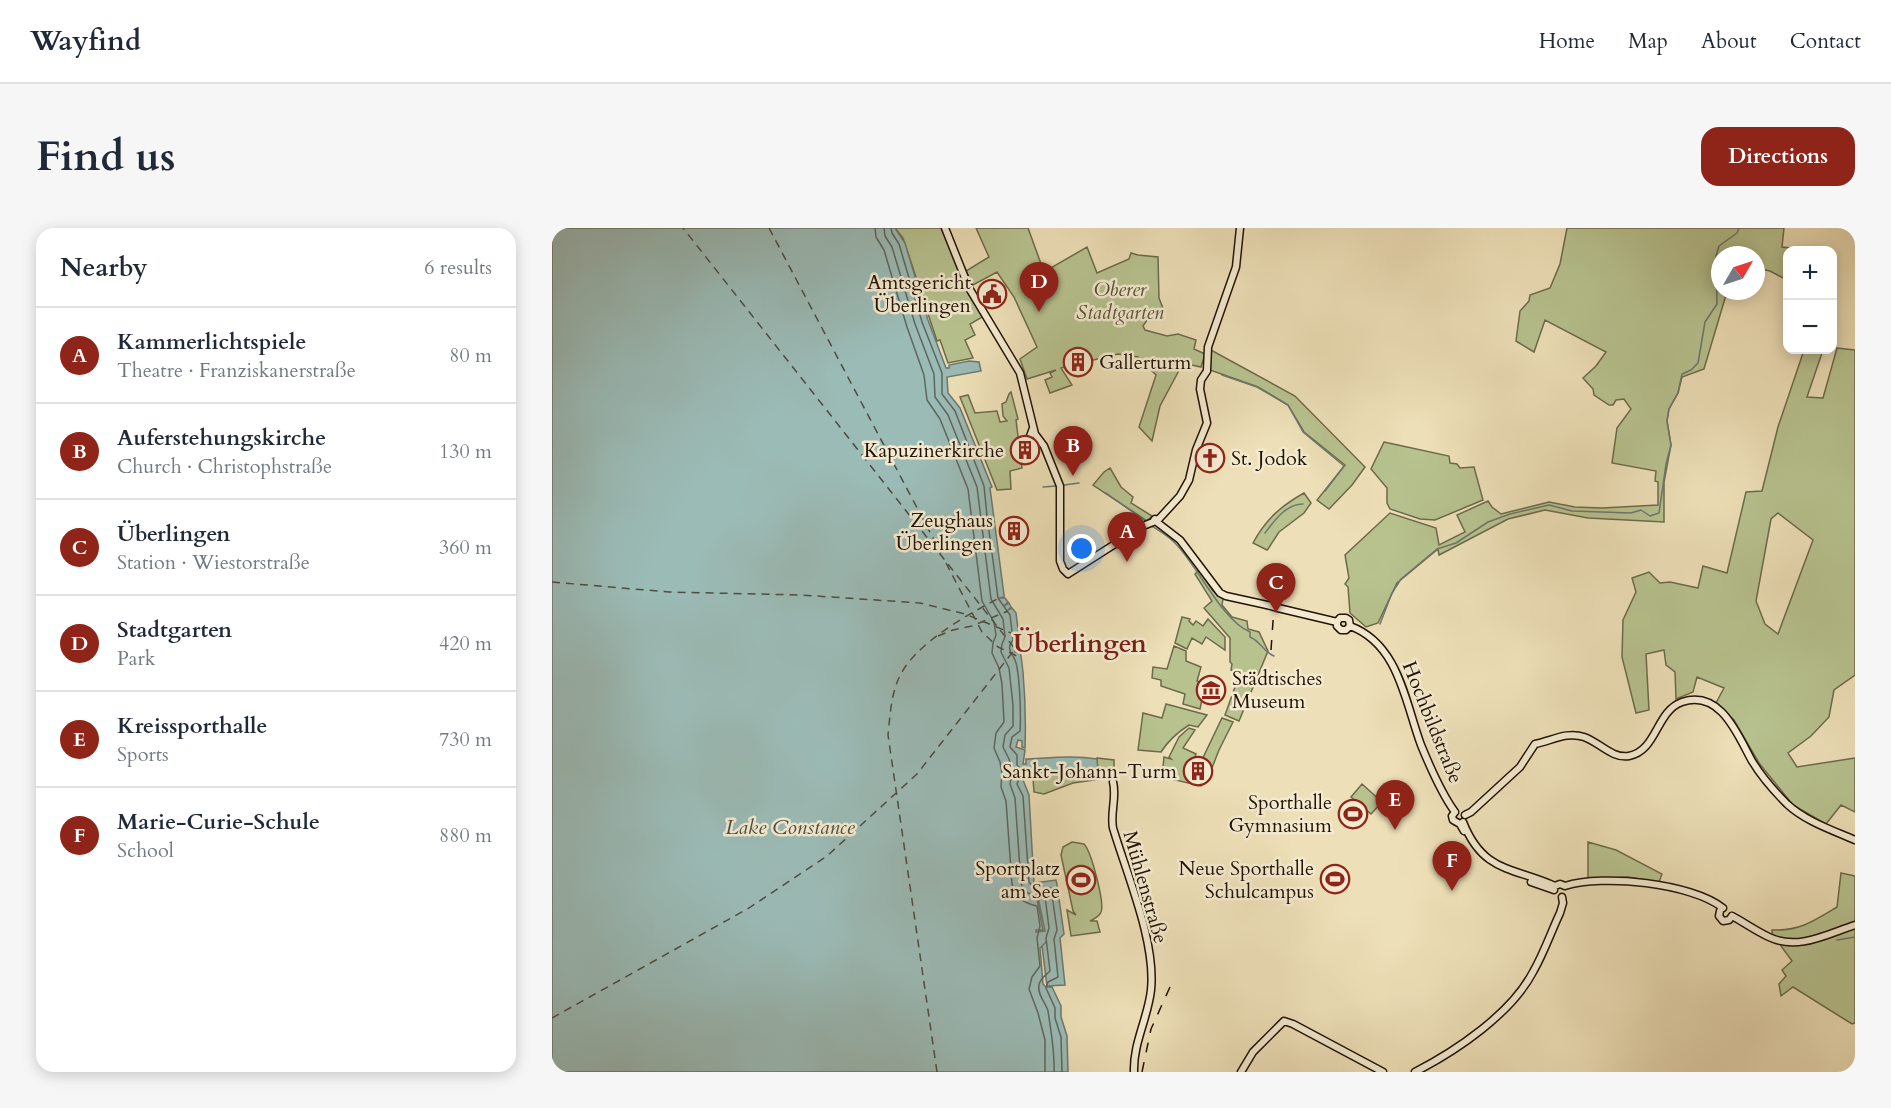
<!DOCTYPE html>
<meta charset="utf-8">
<style>
:root{--surface:#fff;--page:#f6f6f7;--text:#1f2937;--muted:#747a83;--line:#e0e1e3;--accent:#8f2418}
body{margin:0;font-family:Cardo,serif;background:var(--page);color:var(--text)}
.controls{position:absolute;right:18px;top:18px;display:grid;overflow:hidden;border-radius:12px;box-shadow:0 3px 15px #0003}
.controls button{width:54px;height:54px;display:grid;place-items:center;padding:0;border:0;border-bottom:2px solid var(--line);background:var(--surface);color:var(--text);font:30px sans-serif}
.compass{position:absolute;left:1159px;top:18px;width:54px;height:54px;border-radius:50%;background:var(--surface);box-shadow:0 3px 15px #0003;rotate:51deg}
.you{position:absolute;left:530px;top:321px;width:21px;height:21px;margin:-15px;border:4px solid #fff;border-radius:50%;background:#1a73e8;box-shadow:0 0 0 9px #1a73e833}
.badge{display:grid;place-items:center;width:39px;height:39px;border-radius:50%;background:var(--accent);color:#fff;font-size:20px;font-weight:700}
.pin{position:absolute;translate:-50% -50px;filter:drop-shadow(0 2px 3px #0008)}
.pin::after{content:'';position:absolute;top:32px;width:21px;height:18px;background:inherit;clip-path:polygon(0 0,100% 0,50% 100%)}
.list{margin:0;padding:0;list-style:none}
h2{display:flex;justify-content:space-between;align-items:center;height:78px;margin:0;padding:0 24px;font-size:26px}
h2 small{font-size:20px;font-weight:400;color:var(--muted)}
.list li{display:grid;grid-template-columns:39px 1fr auto;gap:18px;align-items:center;box-sizing:border-box;height:96px;padding:0 24px;border-top:2px solid var(--line)}
.list b{display:block;font-size:22px;white-space:nowrap}
.list p{margin:0;font-size:20px;white-space:nowrap;color:var(--muted)}
.list em{font-size:20px;font-style:normal;color:var(--muted)}
.map{position:relative;flex:none;width:1303px;height:844px;overflow:hidden;border-radius:18px}
header{display:flex;align-items:center;gap:36px;box-sizing:border-box;height:84px;padding:0 30px;background:var(--surface);border-bottom:2px solid var(--line)}
header strong{font-size:28px}
nav{display:flex;gap:33px;margin-inline-start:auto;font-size:21px}
.intro{display:flex;align-items:center;justify-content:space-between;box-sizing:border-box;height:144px;padding:0 36px}
h1{margin:0;font-size:42px}
.button{padding:15px 27px;border-radius:18px;background:var(--accent);color:#fff;font-size:21px;font-weight:700}
main{display:flex;gap:36px;padding:0 36px}
aside{flex:1;background:var(--surface);border-radius:18px;box-shadow:0 3px 15px #0003}
.map>svg:first-child{display:block}
</style>
<header>
<strong>Wayfind</strong>
<nav><a>Home</a><a>Map</a><a>About</a><a>Contact</a></nav>
</header>
<div class="intro"><h1>Find us</h1><a class="button">Directions</a></div>
<main>
<aside>
<h2>Nearby<small>6 results</small></h2>
<ul class="list">
<li><span class="badge">A</span><div><b>Kammerlichtspiele</b><p>Theatre · Franziskanerstraße</p></div><em>80 m</em></li>
<li><span class="badge">B</span><div><b>Auferstehungskirche</b><p>Church · Christophstraße</p></div><em>130 m</em></li>
<li><span class="badge">C</span><div><b>Überlingen</b><p>Station · Wiestorstraße</p></div><em>360 m</em></li>
<li><span class="badge">D</span><div><b>Stadtgarten</b><p>Park</p></div><em>420 m</em></li>
<li><span class="badge">E</span><div><b>Kreissporthalle</b><p>Sports</p></div><em>730 m</em></li>
<li><span class="badge">F</span><div><b>Marie-Curie-Schule</b><p>School</p></div><em>880 m</em></li>
</ul>
</aside>
<div class="map">
<svg width="1303" height="844" viewBox="0 0 1303 844">
<rect width="100%" height="100%" fill="#eddfb7"/>
<filter id="stains"><feTurbulence type="fractalNoise" baseFrequency=".00333" numOctaves="4"/><feColorMatrix values="0 0 0 0 .2 0 0 0 0 .09 0 0 0 0 .02 0 0 0 .5 -.17"/></filter>
<radialGradient id="worn" r=".72"><stop offset=".6" stop-color="#630" stop-opacity="0"/><stop offset="1" stop-color="#630" stop-opacity=".3"/></radialGradient>
<!-- green -->
<path fill="#b7c28f" stroke="#6c6a4a" stroke-width="1.5" fill-rule="evenodd" d="M 343,0 L 391,0 L 432,88 L 418,96 L 423,107 L 413,112 L 421,130 L 396,135 L 388,112 L 385,113 L 351,10 Z
M 424,0 L 476,0 L 492,44 L 535,19 L 545,45 L 577,31 L 579,25 L 586,27 L 606,29 L 607,70 L 612,83 L 595,92 L 591,98 L 593,102 L 615,108 L 626,106 L 644,112 L 642,121 L 653,126 L 649,139 L 631,135 L 608,178 L 600,213 L 587,199 L 604,147 L 586,129 L 566,126 L 509,140 L 520,157 L 498,165 L 493,152 L 500,149 L 498,145 L 504,142 L 475,151 L 468,131 L 485,119 L 462,69 L 445,44 L 421,57 L 414,43 L 437,29 Z
M 1015,0 L 1232,0 L 1230,19 L 1247,21 L 1236,22 L 1235,52 L 1218,43 L 1204,40 L 1204,27 L 1168,27 L 1168,63 L 1197,63 L 1197,66 L 1174,67 L 1152,141 L 1130,149 L 1126,165 L 1117,181 L 1115,193 L 1119,217 L 1112,254 L 1112,294 L 1036,290 L 993,282 L 956,291 L 887,327 L 886,321 L 845,355 L 826,395 L 814,399 L 798,385 L 796,359 L 793,356 L 797,350 L 793,327 L 838,285 L 884,300 L 887,317 L 913,304 L 905,287 L 936,273 L 940,279 L 949,286 L 997,274 L 1023,279 L 1050,280 L 1106,277 L 1106,254 L 1103,253 L 1104,243 L 1060,235 L 1065,200 L 1079,181 L 1072,171 L 1064,172 L 1061,177 L 1057,177 L 1042,167 L 1041,161 L 1031,150 L 1044,138 L 1054,124 L 993,92 L 982,124 L 964,113 L 968,83 L 977,73 L 978,67 L 998,60 L 1008,36 Z
M 1285,120 L 1303,122 L 1303,447 L 1282,462 L 1277,489 L 1259,508 L 1236,525 L 1245,539 L 1303,530 L 1303,584 L 1289,577 L 1274,596 L 1241,577 L 1207,535 L 1182,492 L 1164,475 L 1172,460 L 1145,449 L 1141,464 L 1124,471 L 1123,444 L 1114,437 L 1112,422 L 1094,426 L 1097,482 L 1084,485 L 1070,429 L 1071,392 L 1084,364 L 1080,350 L 1097,344 L 1108,355 L 1118,354 L 1146,360 L 1151,338 L 1175,345 L 1194,264 L 1210,263 L 1226,199 L 1252,122 L 1271,122 L 1255,169 L 1271,170 ZM 1226,285 L 1261,312 L 1226,406 L 1213,396 L 1204,373 L 1219,291 Z
M 657,121 L 743,168 L 813,239 L 800,257 L 777,281 L 765,272 L 793,237 L 752,204 L 736,177 L 706,159 L 658,142 Z
M 459,164 L 466,191 L 464,192 L 470,240 L 458,243 L 459,261 L 445,262 L 408,169 L 416,167 L 423,185 L 445,183 L 448,194 L 455,193 L 451,188 L 450,176 L 454,174 L 457,166 Z
M 832,214 L 897,228 L 898,235 L 905,236 L 908,240 L 922,239 L 931,272 L 883,292 L 868,291 L 838,281 L 835,275 L 835,260 L 819,241 Z
M 558,240 L 569,259 L 581,269 L 579,275 L 600,288 L 595,293 L 541,257 L 552,244 Z
M 752,265 L 759,275 L 752,285 L 727,304 L 716,321 L 715,322 L 701,315 C 714,291 729,278 752,265 Z
M 647,342 L 661,363 L 671,371 L 670,377 L 680,389 L 695,393 L 696,401 L 707,404 L 716,423 L 687,493 L 673,487 L 688,445 L 679,442 L 680,436 L 678,434 L 678,410 L 652,380 L 660,373 L 643,346 Z
M 630,389 L 638,391 L 637,393 L 641,397 L 644,393 L 651,398 L 656,391 L 673,409 L 673,422 L 654,409 L 650,416 L 640,410 L 635,421 L 623,415 Z
M 622,418 L 634,423 L 634,433 L 649,439 L 645,453 L 653,457 L 648,481 L 631,476 L 633,466 L 609,458 L 609,452 L 600,450 L 601,439 L 615,441 Z
M 614,476 L 655,487 L 646,499 L 637,497 C 626,504 616,513 609,524 L 586,522 L 591,485 L 610,490 Z
M 670,490 L 681,494 L 667,522 L 658,545 L 649,558 L 610,549 L 612,529 L 619,531 L 617,529 L 627,509 L 637,500 L 643,502 L 631,520 L 644,526 C 641,533 639,542 645,547 L 649,546 L 651,542 L 647,538 Z
M 545,530 L 562,532 L 562,549 L 521,555 L 492,566 L 482,564 L 481,550 L 482,547 L 546,545 Z
M 810,556 L 830,574 L 819,586 L 799,569 Z
M 520,614 L 532,616 C 539,623 553,675 549,684 C 547,689 542,691 538,693 L 545,693 L 548,704 L 519,708 L 515,682 L 524,687 L 521,683 L 509,627 L 511,619 Z
M 1036,614 L 1064,622 L 1110,646 L 1107,654 L 1076,649 L 1036,651 Z
M 1289,645 L 1303,648 L 1303,795 L 1300,796 L 1241,759 L 1229,768 L 1227,756 L 1234,748 L 1230,742 L 1240,733 L 1229,718 L 1227,710 L 1220,706 L 1220,702 C 1248,703 1262,693 1285,679 Z"/>
<!-- water -->
<path fill="#9bbbb6" stroke="#6b776f" stroke-width="1.5" d="M 0,0 L 343,0 L 353,15 L 376,92 L 394,140 L 397,140 L 397,137 L 417,133 L 427,134 L 429,143 L 395,149 L 396,165 L 408,180 L 440,259 L 438,260 L 452,367 L 452,369 L 447,370 L 453,370 L 456,374 L 452,378 L 457,375 L 459,379 L 456,382 L 460,380 L 464,385 L 468,418 L 463,419 L 463,424 L 468,424 C 470,431 470,438 471,444 C 473,467 474,491 473,520 L 470,519 L 470,513 L 466,512 L 464,519 L 473,522 L 471,536 L 474,536 L 474,531 C 497,530 521,527 545,531 L 546,544 L 479,545 L 471,552 L 477,567 L 482,656 L 491,702 L 484,702 L 484,704 L 493,703 L 483,655 L 504,652 L 505,657 L 512,706 L 508,710 L 513,757 L 495,758 L 490,718 L 495,713 L 488,720 L 491,756 L 494,759 L 500,759 L 509,778 L 509,789 L 515,808 L 516,844 L 0,844 Z"/>
<g fill="none" stroke-linecap="round" stroke-linejoin="round">
<!-- shore -->
<path stroke="#5e665d" stroke-width="1.5" d="M 323,0 L 324,9 L 332,22 L 355,99 L 372,147 L 375,172 L 388,191 L 416,261 L 430,373 L 442,394 L 444,407 L 441,415 L 440,425 L 447,440 L 450,456 L 452,494 L 444,505 L 442,520 L 448,534 L 450,545 L 449,559 L 454,573 L 460,656 C 463,670 472,675 485,678 L 488,698 L 485,710 L 488,738 L 480,749 L 477,761 L 486,785 L 493,812 L 493,844
M 332,0 L 333,8 L 340,19 L 363,96 L 382,146 L 383,169 L 396,187 L 425,259 L 439,371 L 451,391 L 453,409 L 450,416 L 449,424 L 457,440 L 461,477 L 461,498 L 453,507 L 451,519 L 457,531 L 460,544 L 458,556 L 463,570 L 469,655 C 473,669 482,666 493,668 L 497,700 L 494,710 L 498,743 C 494,747 488,750 487,757 C 485,767 494,775 496,783 C 499,804 503,823 502,844
M 339,0 L 340,5 L 347,16 L 370,94 L 390,145 L 390,166 L 403,183 L 432,258 L 435,288 L 446,370 L 458,387 L 461,412 C 454,421 459,423 463,432 C 468,444 469,489 468,503 L 460,509 L 458,519 L 465,527 L 465,537 L 470,543 L 465,556 L 471,568 L 477,654 L 482,660 L 499,660 L 505,702 L 502,711 L 506,749 L 496,754 L 494,760 L 503,780 L 503,790 L 509,809 L 510,844"/>
<!-- stream -->
<path stroke="#6b776f" stroke-width="1.5" d="M 670,147 L 705,159 L 736,177 L 751,204 L 792,238 L 773,263
M 512,257 L 527,255
M 491,259 L 504,258
M 554,265 L 595,294
M 598,297 C 606,302 615,307 622,314 C 645,336 669,392 698,404 L 698,409 C 708,413 712,424 722,428
M 713,305 C 723,292 734,276 751,276
M 828,396 L 840,365 L 849,351 L 885,321 L 904,315 L 936,294 L 958,286 L 997,277 L 1020,283 L 1079,285 L 1089,282 L 1098,288 L 1107,285 L 1114,236 L 1119,217 L 1115,193 L 1117,181 L 1126,165 L 1130,146 L 1139,142 L 1146,135 L 1153,94 L 1165,76 L 1164,28 L 1167,18 L 1185,5 L 1187,0
M 1285,712 L 1303,709"/>
<!-- ferry -->
<path stroke="#4c4d42" stroke-width="1.5" stroke-dasharray="8 6" stroke-linecap="butt" d="M 217,0 L 389,325
M 394,335 L 430,404 L 446,419 L 469,430
M 0,354 L 117,364 L 249,367 L 368,375 L 413,386 L 464,407 L 467,412
M 386,408 L 401,402 L 420,398 L 456,383
M 0,790 L 197,680 L 275,628 L 365,546 L 463,421 L 131,0
M 385,844 L 336,507 C 338,488 339,469 346,452 C 360,417 415,387 447,370"/>
<!-- secondary casing -->
<g stroke="#221204" stroke-width="9">
<path id="secondary" d="M 393,0 L 417,60 L 468,145 L 483,206 L 492,218 L 508,258 L 508,333 L 511,341 L 516,346 L 588,300
M 655,142 L 656,119 L 684,39 L 688,0
M 481,200 L 477,211 L 481,214 L 486,211
M 606,295 L 628,312 L 668,365 L 674,368 L 715,377
M 591,298 L 601,294 L 603,291 L 606,292 L 628,268 L 637,252 L 644,222 L 655,195 L 648,161 L 649,152 L 655,143
M 726,380 L 785,394
M 785,394 L 785,398 L 789,402 L 794,402 L 798,398
M 785,394 L 788,390 L 794,390 L 797,392 L 798,398
M 798,398 C 847,416 853,474 869,517 C 878,539 889,565 903,584
M 561,554 C 565,569 558,585 561,600 C 575,647 604,714 599,762 C 596,790 581,815 582,844
M 903,584 L 900,588 L 901,592 L 908,596 L 912,603
M 913,587 L 919,584 L 968,539 L 983,516 C 999,513 1015,503 1032,509 C 1047,514 1060,531 1077,528 C 1105,523 1104,483 1130,474 C 1169,461 1186,508 1200,533 C 1209,548 1222,563 1235,576 C 1253,593 1280,602 1303,612
M 911,594 C 931,645 961,639 1003,658 L 1008,656 L 1013,658 C 1051,646 1139,655 1171,680
M 979,654 L 1002,662
M 1168,683 L 1167,688 L 1171,693 L 1177,692 L 1180,688
M 1180,688 C 1193,695 1204,703 1217,709 C 1246,723 1275,706 1303,697
M 689,844 L 701,824 L 732,793 L 741,796 L 831,844
M 863,844 C 904,823 959,786 981,744 C 992,725 999,704 1008,685 L 1011,675 L 1010,669"/>
</g>
<!-- secondary -->
<use href="#secondary" stroke="#f3ead0" stroke-width="6"/>
<!-- rail -->
<path stroke="#221204" stroke-width="1.5" stroke-dasharray="10 10" stroke-linecap="butt" d="M 719,422 L 725,336
M 590,844 L 599,801 L 618,759"/>
<!-- secondary-bridge casing -->
<g stroke="#221204" stroke-width="9" stroke-linecap="butt">
<path id="secondary-bridge" d="M 715,377 L 726,380"/>
</g>
<!-- secondary-bridge -->
<use href="#secondary-bridge" stroke="#f3ead0" stroke-width="6"/>
</g>
<!-- icons -->
<defs>
<g id="civic-ring" transform="scale(1.5)"><circle r="9.5" fill="#f3ead0" stroke="#8f2418" stroke-width="1.5"/><path d="M-.6-6.5H3V-4.5H.6V-3L4-1V1h2V6H-6V1h2V-1L-.6-3ZM-1.2 2.5V6h2.4V2.5Z" fill="#8f2418"/></g>
<g id="building-ring" transform="scale(1.5)"><circle r="9.5" fill="#f3ead0" stroke="#8f2418" stroke-width="1.5"/><path d="M-4-6H4V6H1V3H-1V6H-4ZM-2.5-4.3h1.7v1.8h-1.7ZM.8-4.3h1.7v1.8H.8ZM-2.5-1h1.7V.8h-1.7ZM.8-1h1.7V.8H.8Z" fill="#8f2418"/></g>
<g id="church-ring" transform="scale(1.5)"><circle r="9.5" fill="#f3ead0" stroke="#8f2418" stroke-width="1.5"/><path d="M-1.2-6h2.4v3.5h3.3v2.4h-3.3V6h-2.4V-.1h-3.3v-2.4h3.3Z" fill="#8f2418"/></g>
<g id="museum-ring" transform="scale(1.5)"><circle r="9.5" fill="#f3ead0" stroke="#8f2418" stroke-width="1.5"/><path d="M0-6L6-3V-2H-6V-3ZM-5-1h2V3h-2ZM-1-1h2V3h-2ZM3-1h2V3H3ZM-6 4H6V6H-6Z" fill="#8f2418"/></g>
<g id="stadium-ring" transform="scale(1.5)"><circle r="9.5" fill="#f3ead0" stroke="#8f2418" stroke-width="1.5"/><path d="M0-5a6.5 5 0 1 0 0 10a6.5 5 0 1 0 0-10ZM-3.5-1.8h7v3.6h-7Z" fill="#8f2418"/></g>
</defs>
<g fill-rule="evenodd">
<use href="#civic-ring" x="440" y="66"/>
<use href="#building-ring" x="526" y="134"/>
<use href="#building-ring" x="473" y="222"/>
<use href="#church-ring" x="658" y="230"/>
<use href="#building-ring" x="462" y="303"/>
<use href="#museum-ring" x="659" y="462"/>
<use href="#building-ring" x="646" y="543"/>
<use href="#stadium-ring" x="801" y="586"/>
<use href="#stadium-ring" x="783" y="651"/>
<use href="#stadium-ring" x="529" y="652"/>
</g>
<g text-anchor="middle" stroke-width="5" stroke-linejoin="round" paint-order="stroke">
<!-- poi labels -->
<g font-size="20" fill="#221204" stroke="#f3ead0" text-anchor="end">
<text x="419" y="61">Amtsgericht<tspan x="419" dy="23">Überlingen</tspan></text>
<text x="547" y="141" text-anchor="start">Gallerturm</text>
<text x="452" y="229">Kapuzinerkirche</text>
<text x="679" y="237" text-anchor="start">St. Jodok</text>
<text x="441" y="299">Zeughaus<tspan x="441" dy="23">Überlingen</tspan></text>
<text x="680" y="457" text-anchor="start">Städtisches<tspan x="680" dy="23">Museum</tspan></text>
<text x="625" y="550">Sankt-Johann-Turm</text>
<text x="780" y="581">Sporthalle<tspan x="780" dy="23">Gymnasium</tspan></text>
<text x="508" y="647">Sportplatz<tspan x="508" dy="23">am See</tspan></text>
<text x="762" y="647">Neue Sporthalle<tspan x="762" dy="23">Schulcampus</tspan></text>
</g>
<!-- park labels -->
<g font-size="20" font-style="italic" fill="#565035" stroke="#f3ead0">
<text x="568" y="68">Oberer<tspan x="568" dy="23">Stadtgarten</tspan></text>
</g>
<!-- street labels -->
<g font-size="20" fill="#221204" stroke="#f3ead0">
<text transform="translate(881 494) rotate(68)" y="7">Hochbildstraße</text>
<text transform="translate(594 659) rotate(74)" y="7">Mühlenstraße</text>
</g>
<!-- water labels -->
<g font-size="21" font-style="italic" fill="#4c4d42" stroke="#f3ead0">
<text x="238" y="606">Lake Constance</text>
</g>
<!-- district labels -->
<g font-size="26" font-weight="bold" fill="#7a1f14" stroke="#f3ead0">
<text x="528" y="424">Überlingen</text>
</g>
</g>
<rect width="100%" height="100%" filter="url(#stains)"/>
<rect width="100%" height="100%" fill="url(#worn)"/>
</svg>
<div class="controls">
<button>+</button>
<button>−</button>
</div>
<svg class="compass" viewBox="-18 -18 36 36"><path d="M0-13l5 13h-10z" fill="#e53935"/><path d="M0 13l5-13h-10z" fill="#747a83"/></svg>
<div class="you"></div>
<div class="pin badge" style="left:575px;top:334px">A</div>
<div class="pin badge" style="left:521px;top:248px">B</div>
<div class="pin badge" style="left:724px;top:385px">C</div>
<div class="pin badge" style="left:487px;top:84px">D</div>
<div class="pin badge" style="left:843px;top:602px">E</div>
<div class="pin badge" style="left:900px;top:663px">F</div>
</div>
</main>
